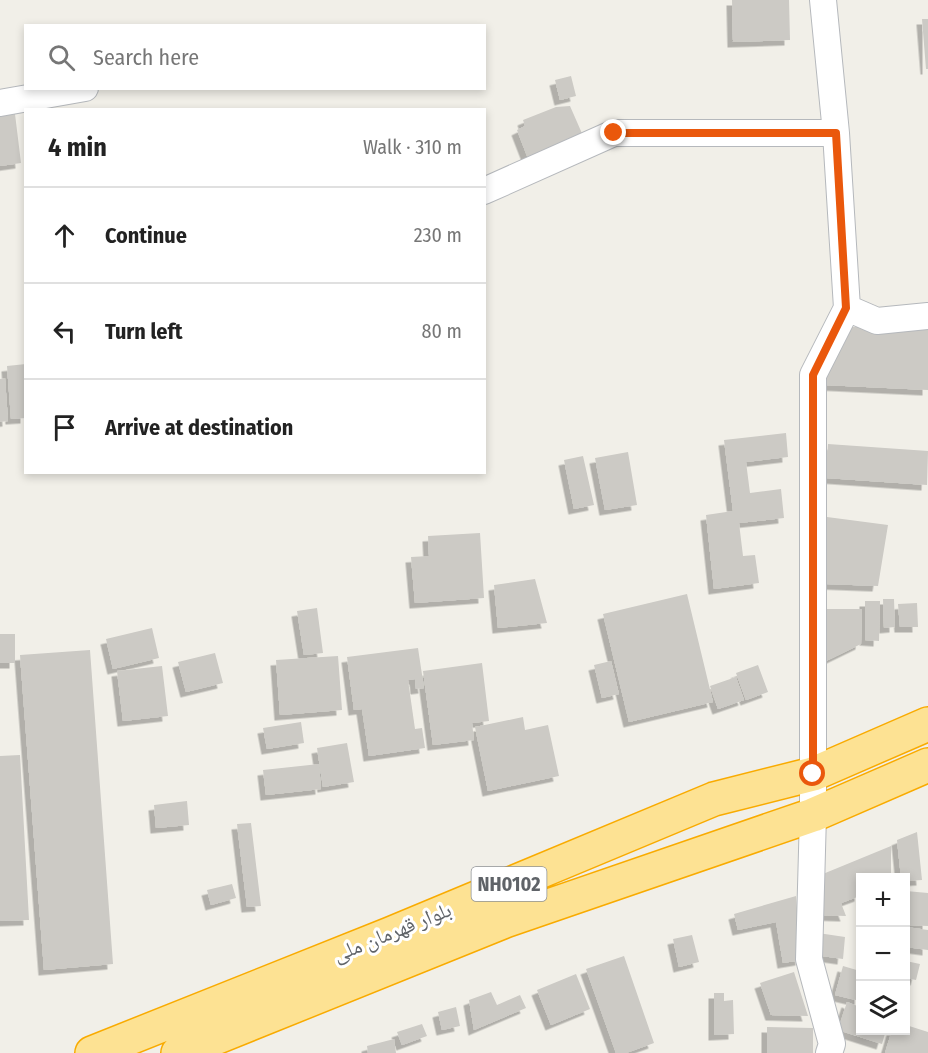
<!DOCTYPE html>
<meta charset="utf-8">
<style>
:root{--surface:#fff;--page:#f2f2f2;--text:#222;--muted:#767676;--line:#e0e0e0}
body{margin:0;font-family:"Fira Sans Condensed","Noto Naskh Arabic",sans-serif;background:var(--page);color:var(--text)}
.controls{position:absolute;right:18px;bottom:18px;display:grid;overflow:hidden;border-radius:0px;box-shadow:0 3px 9px #0003}
.controls button{width:54px;height:54px;display:grid;place-items:center;padding:0;border:0;border-bottom:2px solid var(--line);background:var(--surface);color:var(--text);font:30px sans-serif}
.stop{position:absolute;width:18px;height:18px;margin:-14px;border:4px solid #ea580c;border-radius:50%;background:#fff}
.stop.end{background:#ea580c;border-color:#fff;box-shadow:0 2px 6px #0008}
.list{margin:0;padding:0;list-style:none}
h2{display:flex;justify-content:space-between;align-items:center;height:78px;margin:0;padding:0 24px;font-size:26px}
h2 small{font-size:20px;font-weight:400;color:var(--muted)}
.list li{display:grid;grid-template-columns:39px 1fr auto;gap:18px;align-items:center;box-sizing:border-box;height:96px;padding:0 24px;border-top:2px solid var(--line)}
.list b{display:block;font-size:22px;white-space:nowrap}
.list em{font-size:20px;font-style:normal;color:var(--muted)}
.icon{flex:none;width:33px;height:33px;fill:none;stroke:currentColor;stroke-width:2;stroke-linecap:round;stroke-linejoin:round}
.map{position:relative;flex:none;width:928px;height:1053px;overflow:hidden}
.search{position:absolute;background:var(--surface);box-shadow:0 3px 9px #0003;left:24px;top:24px;width:462px;height:66px;display:flex;align-items:center;gap:15px;box-sizing:border-box;padding:0 21px;border-radius:0px;color:var(--muted);font-size:22px}
.panel{position:absolute;background:var(--surface);box-shadow:0 3px 9px #0003;left:24px;top:108px;width:462px;height:366px;border-radius:0px}
.map>svg:first-child{display:block}
</style>
<div class="map">
<svg width="928" height="1053" viewBox="0 0 928 1053">
<defs>
<filter id="shadow"><feDropShadow dx="-5.5" dy="5.5" stdDeviation="0" flood-color="#0004"/></filter>
</defs>
<rect width="100%" height="100%" fill="#f1efe8"/>
<!-- building -->
<path fill="#cccac5" filter="url(#shadow)" d="M 732,0 L 789,0 L 790,40 L 733,42 Z
M 922,19 L 928,19 L 928,69 L 926,69 Z
M 571,76 L 576,96 L 560,100 L 555,80 Z
M 570,106 L 584,138 L 529,161 L 517,130 L 525,126 L 523,120 L 556,107 Z
M 15,114 L 21,163 L 0,166 L 0,116 Z
M 928,321 L 928,390 L 824,385 L 841,328 Z
M 26,364 L 26,418 L 11,419 L 7,366 Z
M 5,378 L 8,421 L 0,422 L 0,379 Z
M 786,433 L 788,457 L 746,462 L 750,493 L 781,489 L 784,518 L 739,523 L 743,556 L 755,555 L 759,583 L 714,589 L 706,515 L 733,511 L 724,440 Z
M 828,444 L 928,451 L 927,485 L 826,478 Z
M 628,452 L 637,505 L 605,510 L 595,458 Z
M 583,456 L 594,505 L 574,509 L 564,460 Z
M 827,517 L 888,525 L 878,586 L 826,584 Z
M 480,533 L 484,598 L 415,603 L 411,557 L 429,556 L 428,536 Z
M 535,579 L 547,623 L 498,628 L 494,585 Z
M 687,594 L 713,702 L 629,722 L 603,614 Z
M 883,599 L 894,599 L 895,627 L 884,628 Z
M 865,601 L 880,601 L 879,641 L 865,640 Z
M 917,603 L 918,627 L 900,627 L 898,604 Z
M 317,608 L 323,653 L 304,655 L 297,611 Z
M 823,609 L 862,609 L 861,644 L 824,662 Z
M 152,628 L 159,658 L 113,669 L 106,639 Z
M 0,634 L 15,634 L 15,663 L 0,663 Z
M 418,648 L 424,688 L 416,689 L 415,679 L 408,680 L 415,729 L 422,728 L 425,748 L 369,756 L 362,709 L 354,710 L 347,657 Z
M 90,650 L 113,964 L 44,970 L 20,655 Z
M 215,653 L 223,683 L 186,692 L 178,662 Z
M 338,656 L 342,710 L 280,715 L 276,660 Z
M 611,661 L 619,694 L 602,698 L 594,665 Z
M 482,663 L 489,721 L 472,723 L 474,740 L 433,745 L 423,671 Z
M 758,665 L 768,692 L 746,700 L 736,673 Z
M 162,666 L 168,716 L 123,721 L 117,671 Z
M 736,677 L 744,700 L 718,709 L 710,686 Z
M 523,717 L 525,730 L 548,725 L 559,776 L 488,791 L 475,727 Z
M 301,722 L 304,743 L 267,749 L 263,728 Z
M 347,743 L 354,782 L 323,787 L 317,748 Z
M 20,755 L 29,920 L 0,921 L 0,756 Z
M 319,764 L 321,789 L 266,795 L 263,770 Z
M 187,801 L 189,825 L 156,828 L 154,805 Z
M 251,823 L 261,906 L 247,907 L 237,824 Z
M 917,832 L 922,880 L 906,881 L 906,878 L 901,878 L 897,840 Z
M 891,846 L 891,878 L 860,878 L 860,896 L 841,903 L 846,916 L 816,915 L 818,876 Z
M 232,884 L 236,898 L 211,905 L 207,890 Z
M 906,891 L 928,893 L 928,926 L 906,925 Z
M 796,896 L 801,960 L 783,963 L 776,922 L 738,930 L 734,914 Z
M 906,927 L 928,930 L 928,950 L 906,947 Z
M 818,933 L 845,937 L 843,959 L 815,955 Z
M 692,935 L 699,962 L 679,967 L 673,939 Z
M 624,956 L 654,1043 L 626,1053 L 616,1053 L 586,969 Z
M 906,961 L 920,964 L 916,980 L 906,978 Z
M 843,966 L 860,971 L 860,1001 L 835,995 Z
M 794,972 L 808,1016 L 771,1015 L 760,983 Z
M 576,974 L 590,1009 L 551,1025 L 537,990 Z
M 491,992 L 497,1005 L 520,995 L 526,1008 L 474,1030 L 469,1000 Z
M 714,993 L 724,993 L 724,1001 L 733,1000 L 734,1034 L 714,1035 Z
M 847,1002 L 860,1007 L 860,1030 L 886,1030 L 882,1044 L 838,1030 Z
M 456,1007 L 460,1026 L 442,1030 L 438,1012 Z
M 422,1024 L 427,1036 L 402,1045 L 397,1032 Z
M 906,1025 L 928,1032 L 928,1053 L 885,1053 L 892,1030 L 906,1030 Z
M 767,1027 L 813,1028 L 813,1053 L 767,1053 Z
M 394,1039 L 396,1053 L 368,1053 L 367,1046 Z"/>
<g fill="none" stroke-linecap="round" stroke-linejoin="round">
<!-- minor casing -->
<g stroke="#b5b8bc" stroke-width="28">
<path id="minor" d="M 823,0 L 836,133 L 847,308 L 813,375 L 813,815 L 809,959 L 832,1044 L 829,1053
M 0,103 L 85,88
M 484,191 L 614,133 L 836,133
M 847,308 L 877,321 L 928,316"/>
</g>
<!-- highway casing -->
<g stroke="#f9ab00" stroke-width="36">
<path id="highway" d="M 92,1053 L 390,934 L 714,799 L 813,774 L 928,724
M 178,1053 L 505,921 L 813,815 L 928,765"/>
</g>
<!-- minor -->
<use href="#minor" stroke="#fff" stroke-width="26"/>
<!-- highway -->
<use href="#highway" stroke="#fde293" stroke-width="33"/>
</g>
<g fill="none" stroke-linecap="round" stroke-linejoin="round">
<!-- route -->
<path stroke="#ea580c" stroke-width="8" d="M 614,133 L 836,133 L 846,308 L 813,375 L 813,774"/>
</g>
<g text-anchor="middle" stroke-width="6" stroke-linejoin="round" paint-order="stroke">
<!-- shield labels -->
<rect fill="#fff" stroke="#8f9295" stroke-width="1.5" x="471.5" y="867" width="75" height="34" rx="4.5"/>
<g font-size="20" font-weight="bold" fill="#5f6368">
<text x="509" y="891">NH0102</text>
</g>
<!-- street labels -->
<g font-size="21" fill="#5f6368" stroke="#fff">
<text transform="translate(392 932) rotate(-22)" y="7">بلوار قهرمان ملی</text>
</g>
</g>
</svg>
<div class="controls">
<button>+</button>
<button>−</button>
<button><svg class="icon" aria-label="layers" viewBox="0 0 24 24"><path d="M12 4l9 5-9 5-9-5zM3 14l9 5 9-5"/></svg></button>
</div>
<div class="stop" style="left:813px;top:774px"></div>
<div class="stop end" style="left:614px;top:133px"></div>
<div class="search"><svg class="icon" aria-label="search" viewBox="0 0 24 24"><circle cx="10" cy="10" r="6"/><path d="M15 15l6 6"/></svg>Search here</div>
<section class="panel">
<h2>4 min<small>Walk · 310 m</small></h2>
<ul class="list">
<li><svg class="icon" aria-label="ahead" viewBox="0 0 24 24"><path d="M12 20V5M6 11l6-6 6 6"/></svg><div><b>Continue</b></div><em>230 m</em></li>
<li><svg class="icon" aria-label="left" viewBox="0 0 24 24"><path d="M17 20v-9H6M10 6l-5 5 5 5"/></svg><div><b>Turn left</b></div><em>80 m</em></li>
<li><svg class="icon" aria-label="arrive" viewBox="0 0 24 24"><path d="M6 21V4h12l-3 4 3 4H6"/></svg><div><b>Arrive at destination</b></div></li>
</ul>
</section>
</div>
